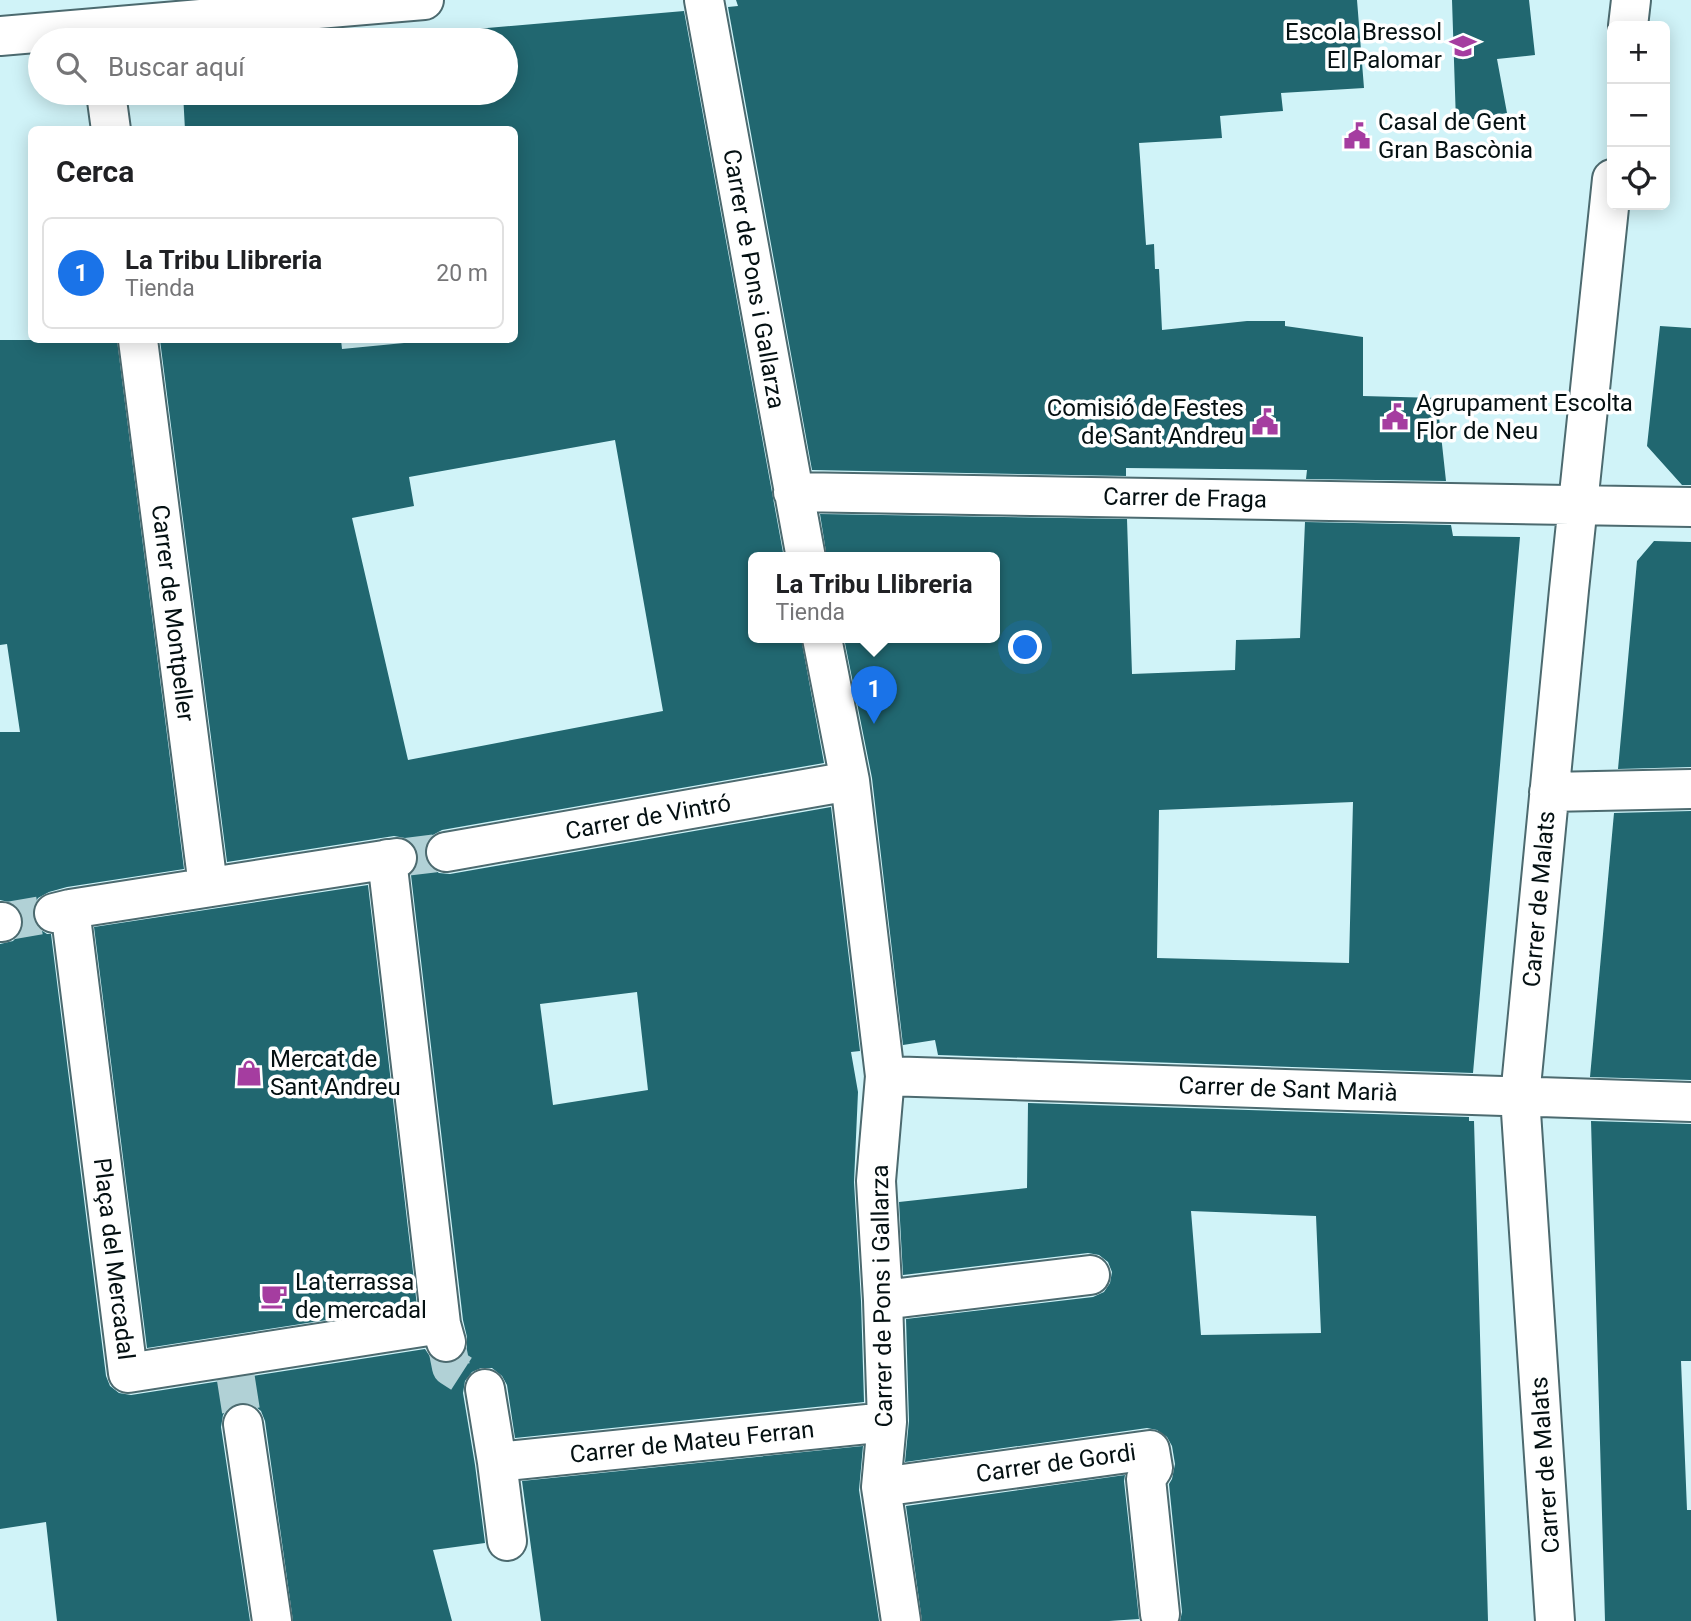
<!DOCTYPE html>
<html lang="es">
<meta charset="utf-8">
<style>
:root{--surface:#fff;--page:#f2f2f2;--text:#202124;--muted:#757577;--line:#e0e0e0;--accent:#1a73e8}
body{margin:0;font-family:Roboto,sans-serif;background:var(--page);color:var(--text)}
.controls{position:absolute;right:21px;top:21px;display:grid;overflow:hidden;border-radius:10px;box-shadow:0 4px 18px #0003}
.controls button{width:63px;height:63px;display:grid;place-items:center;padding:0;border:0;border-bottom:2px solid var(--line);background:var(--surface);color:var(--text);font:35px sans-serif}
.you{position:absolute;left:1026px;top:648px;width:24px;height:24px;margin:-18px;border:5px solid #fff;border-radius:50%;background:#1a73e8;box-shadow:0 0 0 10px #1a73e833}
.badge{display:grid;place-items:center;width:46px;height:46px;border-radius:50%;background:var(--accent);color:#fff;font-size:23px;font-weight:700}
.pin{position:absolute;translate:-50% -58px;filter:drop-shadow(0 2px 4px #0008)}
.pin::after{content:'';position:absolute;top:37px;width:24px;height:21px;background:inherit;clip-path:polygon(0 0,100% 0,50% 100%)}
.popup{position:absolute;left:748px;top:552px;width:252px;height:91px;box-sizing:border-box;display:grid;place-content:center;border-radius:10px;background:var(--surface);filter:drop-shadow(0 2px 5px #0005);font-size:23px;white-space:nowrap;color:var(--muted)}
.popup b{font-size:26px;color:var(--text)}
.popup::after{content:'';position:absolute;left:50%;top:100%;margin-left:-14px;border:14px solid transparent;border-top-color:var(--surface)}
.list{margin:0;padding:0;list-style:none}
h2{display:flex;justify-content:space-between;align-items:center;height:91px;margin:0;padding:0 28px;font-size:30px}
h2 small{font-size:23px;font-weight:400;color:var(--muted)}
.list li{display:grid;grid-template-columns:46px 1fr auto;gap:21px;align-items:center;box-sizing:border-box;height:112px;margin:0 14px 14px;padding:0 14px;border:2px solid var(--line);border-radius:10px}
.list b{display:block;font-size:26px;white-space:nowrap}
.list p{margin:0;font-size:23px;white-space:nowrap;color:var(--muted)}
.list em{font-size:23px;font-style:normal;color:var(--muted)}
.icon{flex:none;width:38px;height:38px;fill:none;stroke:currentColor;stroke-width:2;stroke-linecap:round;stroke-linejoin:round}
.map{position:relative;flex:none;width:1691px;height:1621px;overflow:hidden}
.search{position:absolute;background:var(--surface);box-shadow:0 4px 18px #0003;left:28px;top:28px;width:490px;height:77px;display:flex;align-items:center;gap:18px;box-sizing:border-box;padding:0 24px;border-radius:38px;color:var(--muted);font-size:26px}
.panel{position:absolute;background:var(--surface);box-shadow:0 4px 18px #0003;left:28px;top:126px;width:490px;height:217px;border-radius:10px}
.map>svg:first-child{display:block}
</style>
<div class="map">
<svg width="1691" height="1621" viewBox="0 0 1691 1621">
<rect width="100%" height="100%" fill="#d0f3f8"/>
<!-- building -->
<path fill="#216770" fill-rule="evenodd" d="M 736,0 L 1357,0 L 1364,88 L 1281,93 L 1283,111 L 1220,116 L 1222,138 L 1139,143 L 1146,245 L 1154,244 L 1155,269 L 1159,269 L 1162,330 L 1247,321 L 1285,321 L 1285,326 L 1363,337 L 1363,396 L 1437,398 L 1446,481 L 1306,479 L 1307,470 L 1126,468 L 1126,476 L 812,470 L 728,7 L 738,6 Z
M 1452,0 L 1529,0 L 1535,55 L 1497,59 L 1507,113 L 1456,122 Z
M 684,11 L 784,558 L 753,558 L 753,638 L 801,638 L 824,763 L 442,830 L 431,836 L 426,844 L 424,855 L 430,867 L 439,873 L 450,874 L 831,807 L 860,1051 L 851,1052 L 858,1092 L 854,1182 L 861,1301 L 864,1402 L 515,1438 L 507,1385 L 502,1376 L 492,1368 L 481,1368 L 472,1372 L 465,1381 L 463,1393 L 475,1465 L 485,1543 L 433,1550 L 452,1621 L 293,1621 L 265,1421 L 261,1411 L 252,1404 L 239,1403 L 230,1406 L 223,1415 L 221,1427 L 250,1621 L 57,1621 L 46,1522 L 0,1529 L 0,944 L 13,941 L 21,932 L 24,923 L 21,912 L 13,903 L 0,900 L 0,732 L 20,732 L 7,644 L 0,645 L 0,340 L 117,340 L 184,869 L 67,887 L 49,892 L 38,898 L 33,908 L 33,919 L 38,928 L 47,934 L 51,934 L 106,1376 L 110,1386 L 119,1393 L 131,1395 L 425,1349 L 431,1358 L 440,1363 L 452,1363 L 462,1357 L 467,1347 L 467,1337 L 463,1320 L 411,875 L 418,865 L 418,854 L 414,844 L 405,838 L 394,836 L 227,862 L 160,340 L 341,340 L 342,349 L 435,340 L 514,340 L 514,130 L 185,130 L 183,93 L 506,93 L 506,40 L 350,40 ZM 615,440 L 663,711 L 408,760 L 352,518 L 414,506 L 409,477 ZM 637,992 L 648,1090 L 553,1105 L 540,1004 Z
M 1660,326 L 1691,328 L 1691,485 L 1682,485 L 1647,446 Z
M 820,514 L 1127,519 L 1132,674 L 1235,670 L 1236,640 L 1300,638 L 1305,522 L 1451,525 L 1453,536 L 1520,537 L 1473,1073 L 938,1055 L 935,1040 L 903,1045 L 872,778 L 844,638 L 995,638 L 995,558 L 827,558 ZM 1353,802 L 1349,963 L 1157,958 L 1159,810 Z
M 1654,541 L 1691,542 L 1691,767 L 1618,769 L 1637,561 Z
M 1691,811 L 1691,1080 L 1590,1077 L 1614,813 Z
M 368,885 L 417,1306 L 147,1348 L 94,927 Z
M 1028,1103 L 1469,1117 L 1469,1121 L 1474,1121 L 1488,1621 L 1180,1621 L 1182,1612 L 1169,1484 L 1172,1479 L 1175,1464 L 1172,1446 L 1167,1437 L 1157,1430 L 1147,1428 L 905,1462 L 909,1421 L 906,1319 L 1093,1297 L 1104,1292 L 1110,1283 L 1112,1272 L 1108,1262 L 1099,1255 L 1088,1253 L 903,1275 L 899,1202 L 1027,1188 ZM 1191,1211 L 1316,1216 L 1321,1333 L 1201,1335 Z
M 1591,1121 L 1691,1124 L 1691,1361 L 1681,1361 L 1687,1510 L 1691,1510 L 1691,1621 L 1605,1621 Z
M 863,1446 L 859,1490 L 879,1621 L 541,1621 L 522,1481 Z
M 1125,1475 L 1124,1481 L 1139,1619 L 1109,1621 L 922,1621 L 906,1506 Z"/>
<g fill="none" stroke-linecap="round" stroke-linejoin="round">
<!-- street-tunnel -->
<path stroke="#b1d1d6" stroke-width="38" stroke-dasharray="38 19" stroke-linecap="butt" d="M 397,858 L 446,852
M 2,922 L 54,913
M 446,1342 L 451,1367 L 485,1389
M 235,1373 L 243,1424"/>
<!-- street casing -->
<g stroke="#4c6a6f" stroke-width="42">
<path id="street" d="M 704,0 L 806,558
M 1628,26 L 1631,0
M 0,36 L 424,0
M 106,93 L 111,130
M 138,340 L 208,886
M 793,492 L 1691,507
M 822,638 L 850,781 L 885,1076 L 876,1181 L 883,1300 L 887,1422 L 881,1487 L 901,1621
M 1549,792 L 1691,789
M 446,852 L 850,781
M 387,859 L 441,1324 L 446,1342
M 70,909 L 128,1373 L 441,1324
M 54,913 L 70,909 L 397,858
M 0,922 L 2,922
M 885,1076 L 1691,1102
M 883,1300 L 1090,1275
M 485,1389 L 497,1462 L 507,1541
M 243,1424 L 272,1621
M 497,1462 L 887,1422
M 881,1487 L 1150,1450 L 1153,1468 L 1146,1479 L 1160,1614
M 1555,1621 L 1520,1097 L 1569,590 L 1612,179"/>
</g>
<!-- street -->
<use href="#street" stroke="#fff" stroke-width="38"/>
</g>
<!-- icons -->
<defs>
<g id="school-bare" transform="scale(2.1)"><path d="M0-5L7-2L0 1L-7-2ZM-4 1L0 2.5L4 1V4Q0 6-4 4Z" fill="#a53da0" stroke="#fff" stroke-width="2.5" paint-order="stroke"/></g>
<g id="civic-bare" transform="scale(2.1)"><path d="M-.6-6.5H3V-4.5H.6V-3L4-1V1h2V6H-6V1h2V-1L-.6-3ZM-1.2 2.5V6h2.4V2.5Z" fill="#a53da0" stroke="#fff" stroke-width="2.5" paint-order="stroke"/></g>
<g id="shop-bare" transform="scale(2.1)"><path d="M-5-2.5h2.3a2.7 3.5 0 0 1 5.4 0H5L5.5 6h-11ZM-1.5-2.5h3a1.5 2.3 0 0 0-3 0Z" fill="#a53da0" stroke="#fff" stroke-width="2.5" paint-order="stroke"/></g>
<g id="cafe-bare" transform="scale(2.1)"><path d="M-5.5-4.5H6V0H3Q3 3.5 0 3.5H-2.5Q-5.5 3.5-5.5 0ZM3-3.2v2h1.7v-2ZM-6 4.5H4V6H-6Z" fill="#a53da0" stroke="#fff" stroke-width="2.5" paint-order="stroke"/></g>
</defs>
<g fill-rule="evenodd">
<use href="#school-bare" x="1463" y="46"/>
<use href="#civic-bare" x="1357" y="136"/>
<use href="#civic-bare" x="1395" y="417"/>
<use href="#civic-bare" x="1265" y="422"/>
<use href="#shop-bare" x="249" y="1073"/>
<use href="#cafe-bare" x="274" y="1296"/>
</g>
<g text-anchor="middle" stroke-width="7" stroke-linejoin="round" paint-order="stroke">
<!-- poi labels -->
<g font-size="24" fill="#041012" stroke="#fff" text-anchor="start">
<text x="1442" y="40" text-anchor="end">Escola Bressol<tspan x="1442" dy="28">El Palomar</tspan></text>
<text x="1378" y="130">Casal de Gent<tspan x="1378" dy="28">Gran Bascònia</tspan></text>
<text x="1416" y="411">Agrupament Escolta<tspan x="1416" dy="28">Flor de Neu</tspan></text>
<text x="1244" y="416" text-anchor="end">Comisió de Festes<tspan x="1244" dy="28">de Sant Andreu</tspan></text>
<text x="270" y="1067">Mercat de<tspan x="270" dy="28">Sant Andreu</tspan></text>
<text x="295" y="1290">La terrassa<tspan x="295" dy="28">de mercadal</tspan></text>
</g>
<!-- street labels -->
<g font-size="24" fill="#041012" stroke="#fff">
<text transform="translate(754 279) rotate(80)" y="8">Carrer de Pons i Gallarza</text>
<text transform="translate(1185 498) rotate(1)" y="8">Carrer de Fraga</text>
<text transform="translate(173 613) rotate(83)" y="8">Carrer de Montpeller</text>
<text transform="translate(648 817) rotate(-10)" y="8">Carrer de Vintró</text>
<text transform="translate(1539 899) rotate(-85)" y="8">Carrer de Malats</text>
<text transform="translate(1288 1089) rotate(2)" y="8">Carrer de Sant Marià</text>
<text transform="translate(114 1259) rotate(83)" y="8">Plaça del Mercadal</text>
<text transform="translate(882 1296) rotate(-91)" y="8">Carrer de Pons i Gallarza</text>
<text transform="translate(692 1442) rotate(-6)" y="8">Carrer de Mateu Ferran</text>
<text transform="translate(1056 1463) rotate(-8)" y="8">Carrer de Gordi</text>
<text transform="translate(1545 1465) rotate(-94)" y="8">Carrer de Malats</text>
</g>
</g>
</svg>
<div class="controls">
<button>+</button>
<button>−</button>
<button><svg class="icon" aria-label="locate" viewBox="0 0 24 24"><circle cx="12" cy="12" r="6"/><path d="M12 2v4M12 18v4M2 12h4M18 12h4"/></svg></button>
</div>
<div class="you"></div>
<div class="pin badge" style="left:874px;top:724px">1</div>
<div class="popup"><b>La Tribu Llibreria</b>Tienda</div>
<div class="search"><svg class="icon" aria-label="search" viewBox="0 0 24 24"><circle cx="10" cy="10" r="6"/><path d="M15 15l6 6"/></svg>Buscar aquí</div>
<section class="panel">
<h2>Cerca<small></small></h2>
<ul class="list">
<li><span class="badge">1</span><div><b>La Tribu Llibreria</b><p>Tienda</p></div><em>20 m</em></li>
</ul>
</section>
</div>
